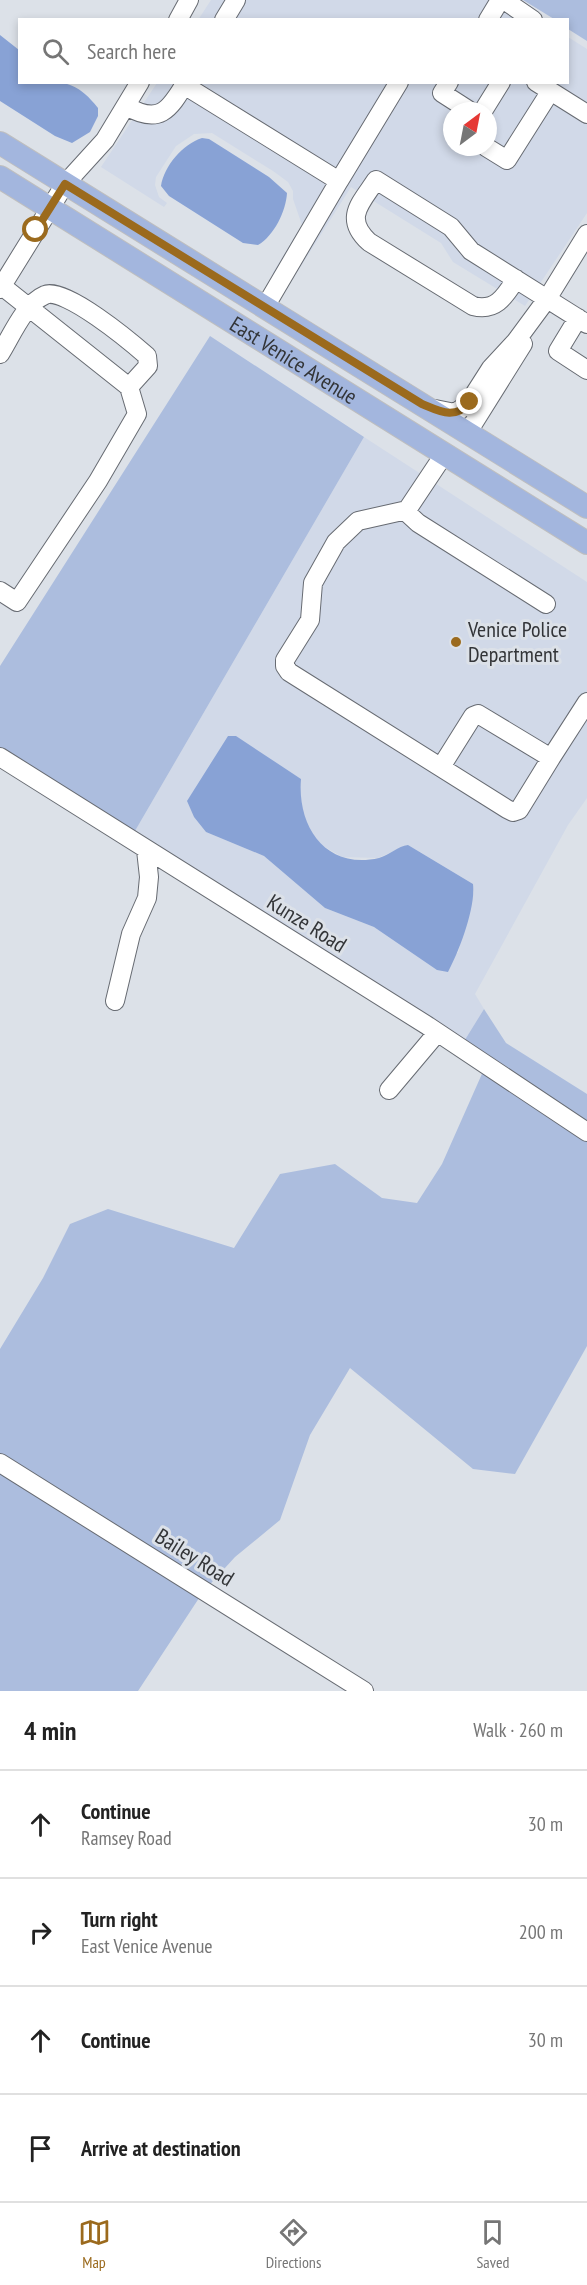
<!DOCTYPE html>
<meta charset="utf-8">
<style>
:root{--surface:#fff;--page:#f2f2f2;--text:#222;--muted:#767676;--line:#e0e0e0;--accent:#9b6a1d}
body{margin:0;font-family:"PT Sans Narrow",sans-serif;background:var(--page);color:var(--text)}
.compass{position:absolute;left:443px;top:102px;width:54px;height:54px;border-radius:50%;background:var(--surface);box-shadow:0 3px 9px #0003;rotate:32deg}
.stop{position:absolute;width:18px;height:18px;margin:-14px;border:4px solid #9b6a1d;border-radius:50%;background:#fff}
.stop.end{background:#9b6a1d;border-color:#fff;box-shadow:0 2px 6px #0008}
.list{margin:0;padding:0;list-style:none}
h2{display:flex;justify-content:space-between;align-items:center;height:78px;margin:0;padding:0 24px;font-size:26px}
h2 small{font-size:20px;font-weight:400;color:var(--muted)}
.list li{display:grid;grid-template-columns:39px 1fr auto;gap:18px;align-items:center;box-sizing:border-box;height:108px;padding:0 24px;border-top:2px solid var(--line)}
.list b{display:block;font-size:22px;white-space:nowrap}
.list p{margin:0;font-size:20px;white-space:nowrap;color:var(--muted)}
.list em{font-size:20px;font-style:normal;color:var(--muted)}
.icon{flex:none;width:33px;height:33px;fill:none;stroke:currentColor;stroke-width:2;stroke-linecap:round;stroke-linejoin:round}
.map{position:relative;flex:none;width:587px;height:1691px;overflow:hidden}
.search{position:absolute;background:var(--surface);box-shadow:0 3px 9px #0003;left:18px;right:18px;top:18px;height:66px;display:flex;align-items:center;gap:15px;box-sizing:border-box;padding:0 21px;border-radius:0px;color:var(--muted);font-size:22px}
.sheet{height:510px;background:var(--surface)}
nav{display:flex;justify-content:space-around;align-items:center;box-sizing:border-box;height:84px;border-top:2px solid var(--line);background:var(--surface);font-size:16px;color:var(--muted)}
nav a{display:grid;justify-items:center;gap:3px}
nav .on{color:var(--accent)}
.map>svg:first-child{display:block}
</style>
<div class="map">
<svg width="587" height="1691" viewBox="0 0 587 1691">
<rect width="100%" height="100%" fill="#dce1e8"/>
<!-- built -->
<path fill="#d1d9e8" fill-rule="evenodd" d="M 211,0 L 511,0 L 541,20 L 198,20 Z
M 568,37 L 587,49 L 587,213 L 525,306 L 453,262 L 441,243 L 351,187 L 289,285 L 272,274 L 302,225 L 293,199 L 293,191 L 288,182 L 273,171 L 212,133 L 194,134 L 176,146 L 156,177 L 155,185 L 159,197 L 167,203 L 164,207 L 101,167 L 157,83 L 568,82 ZM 452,111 L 488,111 L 488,147 L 452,147 Z
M 364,437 L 587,582 L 587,798 L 568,825 L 475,994 L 484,1009 L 463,1043 L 128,843 ZM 233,737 L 301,779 L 300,798 L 303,817 L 311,832 L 318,843 L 342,857 L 378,858 L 408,845 L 473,884 L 474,892 L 458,953 L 392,938 L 374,927 L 325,908 L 264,856 L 206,832 L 194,817 L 187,801 Z"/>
<!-- green -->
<path fill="#acbdde" d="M 523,0 L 587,0 L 587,41 L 568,29 L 568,20 L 554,19 Z
M 210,336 L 364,437 L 128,843 L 0,765 L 0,666 Z
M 484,1009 L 506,1043 L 587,1094 L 587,1346 L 515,1474 L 473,1469 L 350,1368 L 310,1435 L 280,1520 L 235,1557 L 203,1592 L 138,1691 L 0,1691 L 0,1349 L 43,1278 L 70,1224 L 108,1209 L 234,1248 L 280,1174 L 335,1164 L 382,1198 L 417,1203 L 442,1164 L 489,1058 L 463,1043 Z"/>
<!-- water -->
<path fill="#88a2d5" d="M 0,35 L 19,50 L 20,82 C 56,82 73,76 98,108 L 98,116 L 90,132 L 72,143 L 55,136 L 0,101 Z
M 202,138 L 209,139 L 269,177 L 287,193 C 286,211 274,236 258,245 L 243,243 L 169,196 L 161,186 C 164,166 183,144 202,138 Z
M 228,736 L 236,736 L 301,779 C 297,827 326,870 379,858 C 390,855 398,846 408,845 L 473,884 C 476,907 459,952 448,972 L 437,970 L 374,927 L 325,908 L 264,856 L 206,832 L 194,817 L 187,801 Z"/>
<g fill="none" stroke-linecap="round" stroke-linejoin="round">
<!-- minor casing -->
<g stroke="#676b72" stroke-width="20">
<path id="minor" d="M 504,0 L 533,20
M 178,20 L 189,0
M 224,20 L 236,0
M 488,20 L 500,0
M 449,82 L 442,93 L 470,111
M 536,82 L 587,114
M 184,85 L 339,181 L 399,82
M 126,106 C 159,125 169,111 186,82
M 483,111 L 501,82
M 486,147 L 507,160 L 550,92
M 516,279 C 505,296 496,312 473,306 L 369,242 C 343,218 361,203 376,180 L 451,227 L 471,251 L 587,324
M 0,289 L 65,184 L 105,140 L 140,82
M 265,307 L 339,181
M 578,318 L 558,351 L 587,370
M 0,354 C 11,337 24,304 45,295 C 64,286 131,342 147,356 L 148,366 L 129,387
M 435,409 L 455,413 L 468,404 L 491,368 L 516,341 L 547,299 L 587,234
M 468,432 L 523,344
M 405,511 L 418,523 L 546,604
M 0,591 L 17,602 L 98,481 L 137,414 L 129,387 L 2,286
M 0,757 L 428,1026 L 587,1132
M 551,758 L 587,702
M 441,767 L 473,716 L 478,714 L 551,758 L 519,810 L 513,812 L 507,809 L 289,672 L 285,666 L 285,660 L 310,620 L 313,583 L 336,542 L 358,521 L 407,510 L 445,453
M 115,1001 L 131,934 L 147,898 L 149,877 L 146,850
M 389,1090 L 437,1033
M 0,1463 L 364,1691"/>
</g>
<!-- major casing -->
<g stroke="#bebebf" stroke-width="24">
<g id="major">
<path d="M 0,143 L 587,507"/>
<path id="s1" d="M 0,177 L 587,543"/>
</g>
</g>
<!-- minor -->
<use href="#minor" stroke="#fff" stroke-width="18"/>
<!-- major -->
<use href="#major" stroke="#a3b6de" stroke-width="22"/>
</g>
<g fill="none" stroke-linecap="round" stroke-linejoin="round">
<!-- route -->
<path stroke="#9b6a1d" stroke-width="8" d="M 36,230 L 65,184 L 422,404 C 441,412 455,420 470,402"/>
</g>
<!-- markers -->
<circle fill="#9b6a1d" stroke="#dce1e8" stroke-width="2" cx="456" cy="642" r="6"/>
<g text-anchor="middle" stroke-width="6" stroke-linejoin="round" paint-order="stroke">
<!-- street labels -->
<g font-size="22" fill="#333538" stroke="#dce1e8">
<text dy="8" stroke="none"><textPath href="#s1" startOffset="346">East Venice Avenue</textPath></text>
<text transform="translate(307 923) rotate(32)" y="8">Kunze Road</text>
<text transform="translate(195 1557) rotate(32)" y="8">Bailey Road</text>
</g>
<!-- poi labels -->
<g font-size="22" fill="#333538" stroke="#dce1e8" text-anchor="start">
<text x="468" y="637">Venice Police<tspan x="468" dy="25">Department</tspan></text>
</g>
</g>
</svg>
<svg class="compass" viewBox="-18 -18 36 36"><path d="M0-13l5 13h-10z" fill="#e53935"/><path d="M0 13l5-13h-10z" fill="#767676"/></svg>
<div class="stop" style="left:36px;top:230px"></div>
<div class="stop end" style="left:470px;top:402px"></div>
<div class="search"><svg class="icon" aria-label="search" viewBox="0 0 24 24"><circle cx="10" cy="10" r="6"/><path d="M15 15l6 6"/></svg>Search here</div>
</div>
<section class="sheet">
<h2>4 min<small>Walk · 260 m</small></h2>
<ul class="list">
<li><svg class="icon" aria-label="ahead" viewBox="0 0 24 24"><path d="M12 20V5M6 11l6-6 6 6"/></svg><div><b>Continue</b><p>Ramsey Road</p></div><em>30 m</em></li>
<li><svg class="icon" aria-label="right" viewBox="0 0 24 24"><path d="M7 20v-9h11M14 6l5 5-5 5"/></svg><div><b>Turn right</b><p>East Venice Avenue</p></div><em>200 m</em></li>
<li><svg class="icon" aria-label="ahead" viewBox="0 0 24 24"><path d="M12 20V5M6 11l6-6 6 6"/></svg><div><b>Continue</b></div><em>30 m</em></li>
<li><svg class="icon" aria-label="arrive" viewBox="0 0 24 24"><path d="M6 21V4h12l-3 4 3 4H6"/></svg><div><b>Arrive at destination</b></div></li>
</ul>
</section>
<nav>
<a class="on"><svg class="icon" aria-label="map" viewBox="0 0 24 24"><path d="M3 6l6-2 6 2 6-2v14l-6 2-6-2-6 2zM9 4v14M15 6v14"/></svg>Map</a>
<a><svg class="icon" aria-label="directions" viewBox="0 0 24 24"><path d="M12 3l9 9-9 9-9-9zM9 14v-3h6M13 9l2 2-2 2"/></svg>Directions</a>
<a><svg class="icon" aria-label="saved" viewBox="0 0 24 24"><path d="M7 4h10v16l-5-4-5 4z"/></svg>Saved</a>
</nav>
